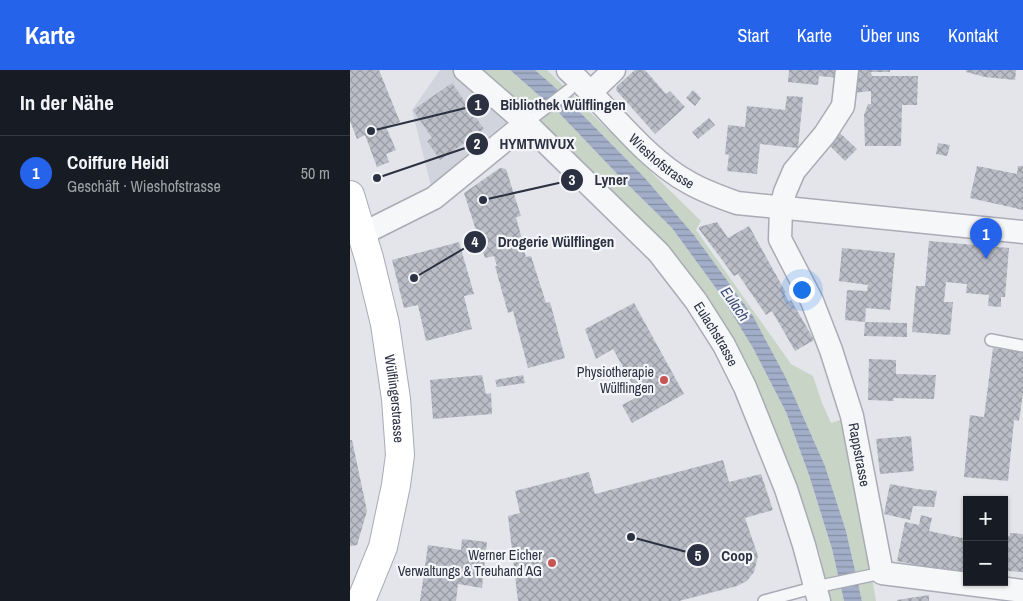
<!DOCTYPE html>
<html lang="de">
<meta charset="utf-8">
<style>
:root{--surface:#171b24;--page:#20242c;--text:#f1f3f6;--muted:#9ea1a6;--line:#363941;--accent:#2563eb}
body{margin:0;font-family:"Archivo Narrow",sans-serif;background:var(--page);color:var(--text)}
.controls{position:absolute;right:15px;bottom:15px;display:grid;overflow:hidden;border-radius:0px;box-shadow:0 1px 4px #0004}
.controls button{width:45px;height:45px;display:grid;place-items:center;padding:0;border:0;border-bottom:1px solid var(--line);background:var(--surface);color:var(--text);font:25px sans-serif}
.you{position:absolute;left:451px;top:219px;width:18px;height:18px;margin:-12px;border:4px solid #fff;border-radius:50%;background:#1a73e8;box-shadow:0 0 0 8px #1a73e833}
.badge{display:grid;place-items:center;width:32px;height:32px;border-radius:50%;background:var(--accent);color:#fff;font-size:16px;font-weight:700}
.pin{position:absolute;translate:-50% -41px;filter:drop-shadow(0 1px 2px #0008)}
.pin::after{content:'';position:absolute;top:26px;width:18px;height:15px;background:inherit;clip-path:polygon(0 0,100% 0,50% 100%)}
.list{margin:0;padding:0;list-style:none}
h2{display:flex;justify-content:space-between;align-items:center;height:65px;margin:0;padding:0 20px;font-size:21px}
h2 small{font-size:16px;font-weight:400;color:var(--muted)}
.list li{display:grid;grid-template-columns:32px 1fr auto;gap:15px;align-items:center;box-sizing:border-box;height:75px;padding:0 20px;border-top:1px solid var(--line)}
.list b{display:block;font-size:19px;white-space:nowrap}
.list p{margin:0;font-size:16px;white-space:nowrap;color:var(--muted)}
.list em{font-size:16px;font-style:normal;color:var(--muted)}
.map{position:relative;flex:none;width:673px;height:531px;overflow:hidden}
header{display:flex;align-items:center;gap:30px;box-sizing:border-box;height:70px;padding:0 25px;background:var(--accent);color:#fff}
header strong{font-size:24px}
nav{display:flex;gap:28px;margin-inline-start:auto;font-size:18px}
main{display:flex}
aside{flex:1;background:var(--surface)}
.map>svg:first-child{display:block}
</style>
<header>
<strong>Karte</strong>
<nav><a>Start</a><a>Karte</a><a>Über uns</a><a>Kontakt</a></nav>
</header>
<main>
<aside>
<h2>In der Nähe<small></small></h2>
<ul class="list">
<li><span class="badge">1</span><div><b>Coiffure Heidi</b><p>Geschäft · Wieshofstrasse</p></div><em>50 m</em></li>
</ul>
</aside>
<div class="map">
<svg width="673" height="531" viewBox="0 0 673 531">
<defs>
<pattern id="water-rules" width="6" height="5" patternUnits="userSpaceOnUse" patternTransform="scale(1.25)"><rect width="6" height="5" fill="#a2aec8"/><path d="M0 2.5h6" fill="none" stroke="#848ea4"/></pattern>
<pattern id="building-cross-hatch" width="8" height="8" patternUnits="userSpaceOnUse" patternTransform="scale(1.25)"><rect width="8" height="8" fill="#bbbec7"/><path d="M0 0l8 8M0 8l8-8" fill="none" stroke="#989ba3"/></pattern>
</defs>
<rect width="100%" height="100%" fill="#e4e5eb"/>
<!-- built -->
<path fill="#d2d4dd" d="M 90,0 L 115,0 L 176,53 L 84,128 L 62,40 Z"/>
<!-- green -->
<path fill="#c7d4c6" d="M 131,0 L 160,0 L 209,43 L 273,110 L 322,158 L 368,221 L 403,278 L 436,342 L 459,405 L 482,479 L 494,531 L 480,531 L 470,484 L 432,380 L 342,212 Z
M 185,0 L 197,0 L 351,151 L 346,160 L 441,294 L 463,306 L 472,333 L 481,353 L 496,348 L 526,531 L 512,531 L 496,461 L 475,396 L 436,308 L 403,246 L 344,165 L 294,107 L 208,20 Z"/>
<!-- water -->
<path fill="url(#water-rules)" d="M 160,0 L 185,0 L 208,20 L 294,107 L 344,165 L 403,246 L 436,308 L 475,396 L 496,461 L 512,531 L 494,531 L 482,479 L 459,405 L 436,342 L 403,278 L 368,221 L 322,158 L 273,110 L 209,43 Z"/>
<!-- building -->
<path fill="url(#building-cross-hatch)" d="M 0,0 L 29,0 L 50,52 L 36,57 L 46,80 L 36,84 L 39,92 L 27,97 L 15,65 L 7,69 L 0,51 Z
M 285,0 L 295,0 L 316,24 L 320,21 L 335,37 L 305,64 L 266,20 L 267,16 Z
M 439,0 L 490,0 L 489,8 L 469,6 L 468,15 L 438,12 Z
M 507,0 L 540,0 L 540,2 L 521,2 L 522,6 L 568,6 L 567,35 L 552,35 L 551,76 L 515,76 L 514,45 L 518,34 L 521,34 L 521,21 L 503,23 Z
M 616,0 L 666,0 L 665,10 L 635,7 L 616,2 Z
M 102,13 L 134,59 L 90,90 L 77,71 L 82,68 L 63,40 Z
M 343,20 L 351,28 L 345,36 L 336,28 Z
M 437,26 L 453,27 L 448,78 L 410,74 L 407,104 L 377,101 L 379,85 L 375,84 L 378,55 L 395,57 L 397,36 L 435,40 Z
M 359,48 L 365,55 L 348,69 L 342,62 Z
M 490,63 L 507,79 L 495,91 L 479,75 Z
M 588,73 L 600,75 L 597,86 L 586,84 Z
M 627,96 L 667,104 L 668,96 L 673,96 L 673,140 L 620,128 Z
M 150,98 L 156,99 L 171,146 L 166,147 L 174,177 L 173,177 L 176,187 L 181,186 L 196,233 L 200,232 L 215,288 L 178,298 L 163,241 L 158,243 L 145,196 L 147,196 L 144,186 L 135,188 L 114,123 Z
M 367,152 L 378,168 L 399,156 L 436,223 L 434,223 L 439,232 L 441,230 L 464,270 L 445,281 L 422,241 L 416,245 L 388,204 L 384,206 L 349,159 L 349,157 Z
M 579,171 L 659,178 L 655,227 L 651,227 L 651,237 L 638,236 L 639,225 L 616,223 L 617,214 L 596,212 L 594,232 L 603,232 L 600,265 L 562,262 L 566,216 L 575,216 Z
M 109,172 L 124,224 L 114,226 L 122,259 L 76,271 L 68,235 L 54,238 L 42,190 Z
M 492,178 L 545,183 L 540,240 L 516,238 L 515,252 L 495,250 L 497,220 L 517,221 L 518,215 L 489,211 Z
M 284,233 L 334,324 L 282,353 L 272,335 L 289,326 L 263,279 L 246,289 L 235,259 Z
M 515,252 L 557,253 L 557,267 L 514,266 Z
M 643,278 L 673,282 L 673,323 L 669,351 L 664,350 L 658,411 L 614,407 L 620,345 L 634,347 Z
M 519,289 L 546,290 L 546,304 L 586,305 L 584,329 L 543,328 L 544,331 L 518,330 Z
M 132,305 L 136,324 L 141,323 L 142,344 L 83,349 L 80,310 Z
M 173,305 L 175,313 L 147,317 L 145,310 Z
M 561,366 L 564,401 L 530,404 L 526,369 Z
M 0,370 L 2,370 L 17,441 L 7,475 L 0,476 Z
M 373,390 L 379,412 L 411,404 L 423,440 L 395,448 L 408,486 L 404,502 L 397,511 L 387,516 L 329,531 L 168,531 L 158,446 L 170,443 L 165,421 L 239,402 L 245,424 Z
M 540,414 L 567,419 L 587,421 L 584,437 L 563,436 L 560,450 L 534,444 Z
M 571,445 L 582,448 L 579,461 L 617,469 L 617,492 L 614,505 L 547,491 L 555,452 L 569,455 Z
M 660,463 L 673,464 L 673,502 L 658,501 L 658,498 L 654,497 L 654,466 L 660,466 Z
M 112,469 L 137,472 L 132,518 L 108,514 L 106,531 L 70,531 L 78,475 L 111,480 Z
M 579,525 L 579,531 L 547,531 L 547,530 Z"/>
<g fill="none" stroke-linecap="round" stroke-linejoin="round">
<!-- lane casing -->
<g stroke="#a9abb5" stroke-width="14">
<path id="lane" d="M 176,53 L 219,20
M 641,270 L 673,276
M 414,531 L 466,517 L 532,503"/>
</g>
<!-- street casing -->
<g stroke="#a9abb5" stroke-width="25">
<g id="street">
<path id="s1" d="M 115,0 L 176,53 L 309,183 L 346,231 L 374,275 L 395,317 L 436,419 L 454,475 L 469,531"/>
<path id="s2" d="M 218,0 C 255,34 295,89 338,112 C 353,121 370,127 387,133 L 673,162"/>
<path id="s3" d="M 497,0 L 493,36 L 475,64 L 444,101 L 435,122 L 431,138 L 430,169 L 462,231 L 481,280 L 502,346 L 532,503 L 673,521"/>
<path d="M 241,22 L 264,0"/>
<path d="M 12,164 L 84,128 L 176,53"/>
</g>
</g>
<!-- secondary casing -->
<g stroke="#a9abb5" stroke-width="30">
<g id="secondary">
<path id="s4" d="M 0,125 L 19,188 L 35,254 L 46,329 L 50,385 L 46,415 L 33,477 L 11,531"/>
</g>
</g>
<!-- lane -->
<use href="#lane" stroke="#f6f7f9" stroke-width="11"/>
<!-- street -->
<use href="#street" stroke="#f6f7f9" stroke-width="22"/>
<!-- secondary -->
<use href="#secondary" stroke="#fff" stroke-width="28"/>
</g>
<!-- markers -->
<g fill="#c65452" stroke="#f4f5f8" stroke-width="2">
<circle cx="314" cy="310" r="5"/>
<circle cx="202" cy="493" r="5"/>
</g>
<g text-anchor="middle" stroke-width="4.5" stroke-linejoin="round" paint-order="stroke">
<!-- street labels -->
<g font-size="14" fill="#2c3142" stroke="#f4f5f8">
<text dy="5" stroke="none"><textPath href="#s2" startOffset="131">Wieshofstrasse</textPath></text>
<text dy="5" stroke="none"><textPath href="#s1" startOffset="366">Eulachstrasse</textPath></text>
<text dy="5" stroke="none"><textPath href="#s4" startOffset="209">Wülflingerstrasse</textPath></text>
<text dy="5" stroke="none"><textPath href="#s3" startOffset="419">Rappstrasse</textPath></text>
</g>
<!-- poi labels -->
<g font-size="14" fill="#2c3142" stroke="#f4f5f8" text-anchor="end">
<text x="304" y="307">Physiotherapie<tspan x="304" dy="16">Wülflingen</tspan></text>
<text x="192" y="490">Werner Eicher<tspan x="192" dy="16">Verwaltungs &amp; Treuhand AG</tspan></text>
</g>
<!-- water labels -->
<g font-size="15" font-style="italic" fill="#394a74" stroke="#f4f5f8">
<text transform="translate(385 234) rotate(55)" y="5">Eulach</text>
</g>
</g>
<!-- callouts -->
<path fill="none" stroke="#2c3142" stroke-width="2" d="M21 61L128 35M27 108L127 74M133 130L222 110M64 208L125 172M281 467L348 485"/>
<g fill="#2c3142" stroke="#f4f5f8" stroke-width="2">
<circle cx="21" cy="61" r="5"/>
<circle cx="27" cy="108" r="5"/>
<circle cx="133" cy="130" r="5"/>
<circle cx="64" cy="208" r="5"/>
<circle cx="281" cy="467" r="5"/>
<circle cx="128" cy="35" r="12"/>
<circle cx="127" cy="74" r="12"/>
<circle cx="222" cy="110" r="12"/>
<circle cx="125" cy="172" r="12"/>
<circle cx="348" cy="485" r="12"/>
</g>
<g font-size="15" text-anchor="middle" font-weight="bold" fill="#fff">
<text x="128" y="40">1</text>
<text x="127" y="79">2</text>
<text x="222" y="115">3</text>
<text x="125" y="177">4</text>
<text x="348" y="491">5</text>
</g>
<g font-size="15" text-anchor="middle" font-weight="bold" fill="#2c3142" stroke="#f4f5f8" stroke-width="4.5" stroke-linejoin="round" paint-order="stroke">
<text x="213" y="40">Bibliothek Wülflingen</text>
<text x="187" y="79">HYMTWIVUX</text>
<text x="261" y="115">Lyner</text>
<text x="206" y="177">Drogerie Wülflingen</text>
<text x="387" y="491">Coop</text>
</g>
</svg>
<div class="controls">
<button>+</button>
<button>−</button>
</div>
<div class="you"></div>
<div class="pin badge" style="left:636px;top:189px">1</div>
</div>
</main>
